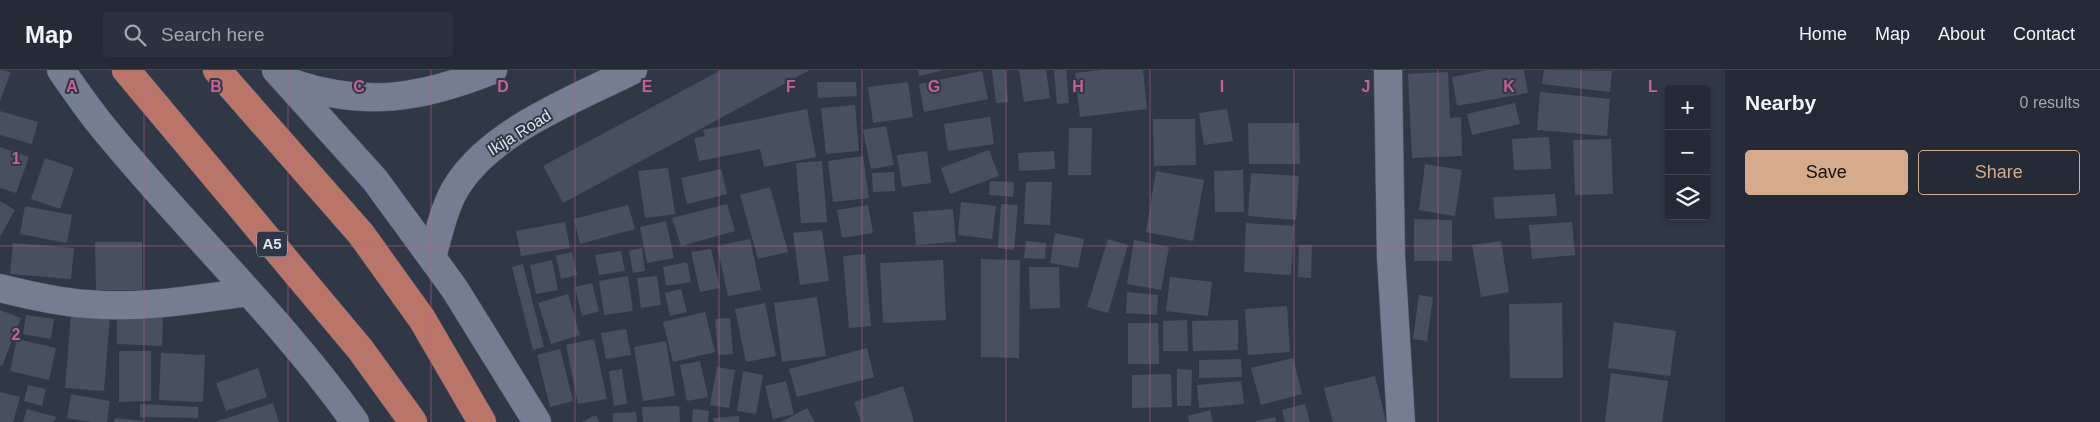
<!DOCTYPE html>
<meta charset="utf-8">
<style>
:root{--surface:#242a36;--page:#2c323e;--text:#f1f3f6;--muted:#a3a7ad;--line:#414651;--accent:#d6ab8b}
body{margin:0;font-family:Helvetica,sans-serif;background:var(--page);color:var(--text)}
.controls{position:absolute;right:15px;top:15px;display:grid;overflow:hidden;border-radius:5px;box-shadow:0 2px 8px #0003}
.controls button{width:45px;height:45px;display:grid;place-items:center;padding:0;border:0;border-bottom:1px solid var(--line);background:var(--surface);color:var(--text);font:25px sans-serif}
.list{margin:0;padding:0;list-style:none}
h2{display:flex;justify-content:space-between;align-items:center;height:65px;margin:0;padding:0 20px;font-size:21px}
h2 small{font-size:16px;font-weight:400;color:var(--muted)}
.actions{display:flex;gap:10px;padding:15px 20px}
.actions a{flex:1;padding:11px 0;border:1px solid var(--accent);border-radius:5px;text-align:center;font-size:18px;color:var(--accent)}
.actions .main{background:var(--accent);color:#111}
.icon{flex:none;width:28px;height:28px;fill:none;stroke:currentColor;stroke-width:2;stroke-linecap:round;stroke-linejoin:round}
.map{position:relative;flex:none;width:1725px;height:352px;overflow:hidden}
header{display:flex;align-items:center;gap:30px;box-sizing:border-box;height:70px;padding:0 25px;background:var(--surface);border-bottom:1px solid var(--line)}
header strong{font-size:24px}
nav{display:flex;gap:28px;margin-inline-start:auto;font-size:18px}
.search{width:350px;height:45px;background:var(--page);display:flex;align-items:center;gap:12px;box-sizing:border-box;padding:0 18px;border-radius:5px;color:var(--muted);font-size:19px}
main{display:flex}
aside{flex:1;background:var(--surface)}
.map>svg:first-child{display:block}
</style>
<header>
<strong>Map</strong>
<div class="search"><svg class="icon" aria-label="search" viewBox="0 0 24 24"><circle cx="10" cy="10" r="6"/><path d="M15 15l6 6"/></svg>Search here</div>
<nav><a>Home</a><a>Map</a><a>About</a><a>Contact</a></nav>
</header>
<main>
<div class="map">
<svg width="1725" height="352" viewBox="0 0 1725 352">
<rect width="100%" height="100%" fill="#303848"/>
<!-- building -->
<path fill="#474f61" d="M 0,0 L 11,2 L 0,31 Z
M 721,0 L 810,0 L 563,133 L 543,96 Z
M 918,0 L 940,0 L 940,1 L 919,6 Z
M 992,0 L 1005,0 L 1008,32 L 996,33 Z
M 1019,0 L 1046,0 L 1050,28 L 1024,32 Z
M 1054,0 L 1066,0 L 1069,33 L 1057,34 Z
M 1102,0 L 1143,0 L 1147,39 L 1080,47 L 1075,3 Z
M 1488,0 L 1524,0 L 1528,23 L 1457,36 L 1452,7 Z
M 1544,0 L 1612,1 L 1610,22 L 1542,14 Z
M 982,1 L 988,29 L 924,42 L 919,14 Z
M 1448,2 L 1450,48 L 1461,47 L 1462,86 L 1412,88 L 1408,4 Z
M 817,12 L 856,12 L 857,26 L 818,28 Z
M 908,12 L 913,47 L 873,53 L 868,17 Z
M 1540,22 L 1610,29 L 1607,66 L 1537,60 Z
M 1515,33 L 1520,54 L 1472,65 L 1467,44 Z
M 855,35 L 859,81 L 826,84 L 821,38 Z
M 807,39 L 816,87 L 764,97 L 760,79 L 699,91 L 694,68 L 705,66 L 703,60 Z
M 1227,39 L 1233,71 L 1204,75 L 1199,43 Z
M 0,41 L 38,52 L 32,74 L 0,65 Z
M 990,47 L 994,74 L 948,81 L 944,54 Z
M 1153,49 L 1195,49 L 1196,95 L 1154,96 Z
M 1248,53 L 1299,53 L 1300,94 L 1249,94 Z
M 886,56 L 894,95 L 871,99 L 863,60 Z
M 1069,58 L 1092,58 L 1091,105 L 1068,105 Z
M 1549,67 L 1551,99 L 1514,100 L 1512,69 Z
M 1611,69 L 1613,124 L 1575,125 L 1573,70 Z
M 0,77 L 29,87 L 16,123 L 0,118 Z
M 989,80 L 999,106 L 950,124 L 941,98 Z
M 927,81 L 931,113 L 902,117 L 897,85 Z
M 1054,81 L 1055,99 L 1019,101 L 1018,83 Z
M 863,86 L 869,128 L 833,132 L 828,91 Z
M 45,88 L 74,98 L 60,139 L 31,129 Z
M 822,91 L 827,152 L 801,153 L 796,93 Z
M 1425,94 L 1462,100 L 1455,146 L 1419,140 Z
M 668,98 L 675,144 L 645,148 L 638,101 Z
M 721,99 L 727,124 L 687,134 L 681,108 Z
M 1243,100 L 1244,142 L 1215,142 L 1214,101 Z
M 1156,101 L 1204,110 L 1193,171 L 1146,162 Z
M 894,102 L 895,121 L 873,122 L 872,103 Z
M 1251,103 L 1299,106 L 1296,150 L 1248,146 Z
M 990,111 L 1014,112 L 1013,127 L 989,125 Z
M 1026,112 L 1052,112 L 1050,155 L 1024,154 Z
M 770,117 L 788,182 L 758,189 L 740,125 Z
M 1555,124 L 1557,146 L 1495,149 L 1493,127 Z
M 0,131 L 15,140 L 0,167 Z
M 961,132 L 996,136 L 992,169 L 958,165 Z
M 727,134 L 735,161 L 681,176 L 672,148 Z
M 1001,134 L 1018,135 L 1014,180 L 998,178 Z
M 628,135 L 635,159 L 580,174 L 574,149 Z
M 868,135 L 873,163 L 842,168 L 837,140 Z
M 25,136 L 72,145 L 67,173 L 20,164 Z
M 953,139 L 956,172 L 916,175 L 913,142 Z
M 1414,149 L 1452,150 L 1452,191 L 1414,191 Z
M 666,151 L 674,188 L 647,193 L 640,157 Z
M 565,152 L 570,178 L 521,186 L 516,161 Z
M 1572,152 L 1575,185 L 1532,189 L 1529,155 Z
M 1246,153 L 1294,156 L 1291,205 L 1244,202 Z
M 822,160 L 829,211 L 800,215 L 793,163 Z
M 1055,163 L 1084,169 L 1078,198 L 1050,193 Z
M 750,169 L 761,220 L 728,226 L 717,176 Z
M 1108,169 L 1128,175 L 1108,243 L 1087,237 Z
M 1134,170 L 1169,177 L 1161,220 L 1127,214 Z
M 1026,171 L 1046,173 L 1045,189 L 1024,188 Z
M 1501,171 L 1509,222 L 1481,227 L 1472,175 Z
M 95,172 L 142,172 L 142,220 L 96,220 Z
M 13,173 L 74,178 L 71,209 L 10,204 Z
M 1299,175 L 1312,175 L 1311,208 L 1298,207 Z
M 642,178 L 645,201 L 633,203 L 629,181 Z
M 711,179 L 720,218 L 700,222 L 691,182 Z
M 621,181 L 625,201 L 599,205 L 595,185 Z
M 572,182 L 577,205 L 561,209 L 556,186 Z
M 865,184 L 871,256 L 849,258 L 843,186 Z
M 981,189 L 1020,190 L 1019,288 L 981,287 Z
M 552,190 L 558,220 L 536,224 L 530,195 Z
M 943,190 L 946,250 L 883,253 L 880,193 Z
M 687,192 L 691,212 L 666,216 L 663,197 Z
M 523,194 L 544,277 L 533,280 L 512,197 Z
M 1029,197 L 1059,197 L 1060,238 L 1030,239 Z
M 628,206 L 633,241 L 604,245 L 599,211 Z
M 657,206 L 661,235 L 641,238 L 637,208 Z
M 1170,207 L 1212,212 L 1208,246 L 1166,241 Z
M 592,213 L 599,241 L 582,246 L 575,217 Z
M 681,219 L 687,242 L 670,246 L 665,223 Z
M 1127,222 L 1158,225 L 1157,245 L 1126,243 Z
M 568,224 L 580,265 L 551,274 L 538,233 Z
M 1419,225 L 1433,227 L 1427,271 L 1413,269 Z
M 817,227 L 826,286 L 782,292 L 774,233 Z
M 765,233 L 776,286 L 746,292 L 735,239 Z
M 1562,233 L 1563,308 L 1510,308 L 1509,234 Z
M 1287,236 L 1290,282 L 1248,285 L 1245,239 Z
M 0,240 L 21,248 L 2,296 L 0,295 Z
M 705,242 L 715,282 L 673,292 L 663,252 Z
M 71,244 L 110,247 L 104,321 L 65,318 Z
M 26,245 L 54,249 L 51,269 L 23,264 Z
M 117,246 L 163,247 L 162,276 L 117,274 Z
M 730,248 L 733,284 L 718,285 L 715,249 Z
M 1187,250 L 1188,281 L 1163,281 L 1163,251 Z
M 1238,250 L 1238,280 L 1193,281 L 1192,251 Z
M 1614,252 L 1676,261 L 1670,306 L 1608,298 Z
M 1128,253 L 1158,253 L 1159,294 L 1128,294 Z
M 626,259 L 631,285 L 606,289 L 601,263 Z
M 17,269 L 56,278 L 49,310 L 10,301 Z
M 594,269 L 607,329 L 578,334 L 566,275 Z
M 666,271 L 675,326 L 643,331 L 634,277 Z
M 867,278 L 874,307 L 797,327 L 789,299 Z
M 560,279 L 573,331 L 550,337 L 537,285 Z
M 119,281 L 151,281 L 151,331 L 119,332 Z
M 161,283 L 205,285 L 203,332 L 159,330 Z
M 1293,288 L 1302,324 L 1261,335 L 1251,298 Z
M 1241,289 L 1242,307 L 1199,308 L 1199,290 Z
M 700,291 L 708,327 L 687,331 L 680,295 Z
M 717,297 L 735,300 L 729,338 L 710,335 Z
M 258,298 L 267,327 L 226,341 L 216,313 Z
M 622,299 L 627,334 L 614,336 L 609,301 Z
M 1177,299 L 1192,300 L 1191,336 L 1177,336 Z
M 743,301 L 763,305 L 756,344 L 737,341 Z
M 1611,303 L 1668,311 L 1662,352 L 1605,352 Z
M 1171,304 L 1172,337 L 1132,338 L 1132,305 Z
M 1375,306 L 1386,352 L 1333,352 L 1324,318 Z
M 786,311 L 794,344 L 773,349 L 765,316 Z
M 1241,311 L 1244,334 L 1199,338 L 1197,315 Z
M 28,315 L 46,319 L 42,336 L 24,331 Z
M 903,316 L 914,352 L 861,352 L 854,332 Z
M 0,322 L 20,327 L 13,352 L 0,352 Z
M 71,324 L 110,331 L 107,352 L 91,352 L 67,348 Z
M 273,333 L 279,352 L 215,352 Z
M 140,334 L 198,337 L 198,348 L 140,347 Z
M 1305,334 L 1310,352 L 1285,352 L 1282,340 Z
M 679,336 L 680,352 L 643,352 L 642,337 Z
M 807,338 L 815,352 L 781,352 Z
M 27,339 L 56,347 L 54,352 L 23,352 Z
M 693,339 L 709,341 L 708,352 L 692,352 Z
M 1210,340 L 1213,352 L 1189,352 L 1188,346 Z
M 636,342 L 637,352 L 613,352 L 613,343 Z
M 596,345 L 599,352 L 582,352 Z
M 739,346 L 739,352 L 714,352 L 713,348 Z
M 1275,347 L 1276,352 L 1256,352 L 1256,351 Z
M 115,348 L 144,351 L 144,352 L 114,352 Z"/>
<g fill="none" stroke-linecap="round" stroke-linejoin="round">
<!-- minor casing -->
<g stroke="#505664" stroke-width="29">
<path id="minor" d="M 1388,0 L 1391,187 L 1401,352
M 0,218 C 28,225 58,232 87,234 C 141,239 195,229 248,222"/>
</g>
<!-- tertiary casing -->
<g stroke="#505664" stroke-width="29">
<path id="tertiary" d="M 61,0 C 75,20 90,42 106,61 C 187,160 281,248 355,352
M 276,0 L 375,110 L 454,218 L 537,352
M 289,12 C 364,38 420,29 493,0
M 432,187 C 439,163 445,133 459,113 C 495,59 576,29 633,0"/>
</g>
<!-- trunk casing -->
<g stroke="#505664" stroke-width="29">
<path id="trunk" d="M 126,0 L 360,279 L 413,352
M 217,0 L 361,164 L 422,249 L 482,352"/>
</g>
<!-- minor -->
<use href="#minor" stroke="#747d91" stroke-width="28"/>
<!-- tertiary -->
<use href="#tertiary" stroke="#747d91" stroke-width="28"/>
<!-- trunk -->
<use href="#trunk" stroke="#ba7569" stroke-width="28"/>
</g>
<!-- grid -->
<path fill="none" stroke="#cc5f8f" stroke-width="1" stroke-opacity="0.55" d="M 144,0 L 144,352M 288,0 L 288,352M 431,0 L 431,352M 575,0 L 575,352M 719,0 L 719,352M 862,0 L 862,352M 1006,0 L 1006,352M 1150,0 L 1150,352M 1294,0 L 1294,352M 1438,0 L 1438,352M 1581,0 L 1581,352M 0,176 L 1725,176"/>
<g text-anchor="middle" stroke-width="4" stroke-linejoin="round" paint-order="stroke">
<!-- shield labels -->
<rect fill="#303848" stroke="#aab0bd" stroke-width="1" x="257" y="161.5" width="30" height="25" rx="4"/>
<g font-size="15" font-weight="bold" fill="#dfe4ef">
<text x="272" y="179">A5</text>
</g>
<!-- street labels -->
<g font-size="16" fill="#dfe4ef" stroke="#303848">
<text transform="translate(519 62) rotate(-32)" y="6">Ikija Road</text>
</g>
</g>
<g font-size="16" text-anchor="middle" font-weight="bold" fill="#cc5f8f" stroke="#303848" stroke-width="4" stroke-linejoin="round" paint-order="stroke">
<text x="72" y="22">A</text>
<text x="216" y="22">B</text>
<text x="359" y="22">C</text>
<text x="503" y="22">D</text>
<text x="647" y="22">E</text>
<text x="791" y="22">F</text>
<text x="934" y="22">G</text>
<text x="1078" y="22">H</text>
<text x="1222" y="22">I</text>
<text x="1366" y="22">J</text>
<text x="1509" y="22">K</text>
<text x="1653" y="22">L</text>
<text x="16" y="94">1</text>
<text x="16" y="270">2</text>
</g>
</svg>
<div class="controls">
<button>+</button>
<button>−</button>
<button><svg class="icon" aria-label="layers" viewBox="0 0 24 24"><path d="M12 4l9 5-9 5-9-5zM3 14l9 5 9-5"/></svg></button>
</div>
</div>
<aside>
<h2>Nearby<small>0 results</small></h2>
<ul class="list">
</ul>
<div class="actions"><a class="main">Save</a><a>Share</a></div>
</aside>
</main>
